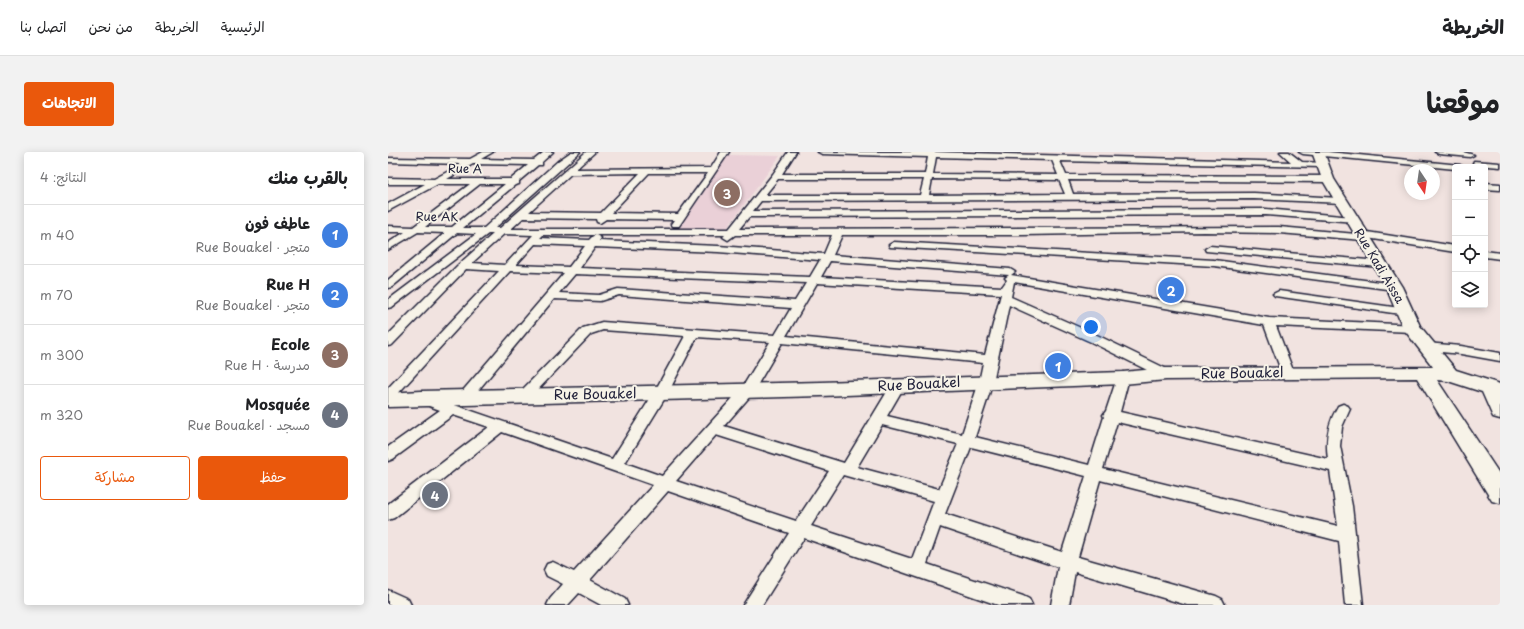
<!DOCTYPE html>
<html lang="ar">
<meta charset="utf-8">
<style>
:root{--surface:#fff;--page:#f2f2f2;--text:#202124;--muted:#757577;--line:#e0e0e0;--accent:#ea580c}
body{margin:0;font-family:"Playpen Sans","Playpen Sans Arabic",sans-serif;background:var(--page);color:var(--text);direction:rtl}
.controls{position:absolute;right:12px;top:12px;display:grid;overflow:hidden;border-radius:4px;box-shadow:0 2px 10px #0003}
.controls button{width:36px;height:36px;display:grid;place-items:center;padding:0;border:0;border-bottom:1px solid var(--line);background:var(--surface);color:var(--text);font:20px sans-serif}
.compass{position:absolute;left:1016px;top:12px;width:36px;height:36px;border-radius:50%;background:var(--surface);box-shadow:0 2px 10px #0003;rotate:167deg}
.you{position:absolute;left:703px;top:175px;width:14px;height:14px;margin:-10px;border:3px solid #fff;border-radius:50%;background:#1a73e8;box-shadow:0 0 0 6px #1a73e833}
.badge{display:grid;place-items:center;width:26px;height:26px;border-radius:50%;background:var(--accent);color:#fff;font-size:13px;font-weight:700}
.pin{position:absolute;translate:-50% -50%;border:2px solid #fff;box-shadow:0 1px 4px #0006}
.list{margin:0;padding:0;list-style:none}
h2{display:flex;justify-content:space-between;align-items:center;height:52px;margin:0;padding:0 16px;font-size:17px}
h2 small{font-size:13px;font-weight:400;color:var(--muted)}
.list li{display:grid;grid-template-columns:26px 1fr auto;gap:12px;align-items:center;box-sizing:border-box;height:60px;padding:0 16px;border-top:1px solid var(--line)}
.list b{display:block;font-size:15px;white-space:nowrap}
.list p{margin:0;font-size:13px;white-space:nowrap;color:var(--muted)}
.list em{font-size:13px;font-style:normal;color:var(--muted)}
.actions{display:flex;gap:8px;padding:12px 16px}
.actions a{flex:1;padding:9px 0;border:1px solid var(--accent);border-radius:4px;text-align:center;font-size:14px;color:var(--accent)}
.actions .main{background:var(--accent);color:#fff}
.icon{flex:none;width:22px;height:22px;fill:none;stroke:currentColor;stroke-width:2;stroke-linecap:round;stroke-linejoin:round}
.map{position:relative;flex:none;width:1112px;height:453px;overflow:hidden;direction:ltr;border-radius:4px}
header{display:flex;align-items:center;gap:24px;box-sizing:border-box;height:56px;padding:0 20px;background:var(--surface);border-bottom:1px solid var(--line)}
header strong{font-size:19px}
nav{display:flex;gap:22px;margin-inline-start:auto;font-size:14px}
.intro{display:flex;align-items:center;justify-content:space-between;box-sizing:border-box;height:96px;padding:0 24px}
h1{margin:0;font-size:28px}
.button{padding:10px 18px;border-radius:4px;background:var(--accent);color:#fff;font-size:14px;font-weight:700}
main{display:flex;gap:24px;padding:0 24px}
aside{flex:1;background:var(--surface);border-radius:4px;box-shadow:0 2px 10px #0003}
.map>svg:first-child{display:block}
</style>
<header>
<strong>الخريطة</strong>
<nav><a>الرئيسية</a><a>الخريطة</a><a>من نحن</a><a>اتصل بنا</a></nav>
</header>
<div class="intro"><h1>موقعنا</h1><a class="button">الاتجاهات</a></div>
<main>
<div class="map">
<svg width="1112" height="453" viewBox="0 0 1112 453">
<rect width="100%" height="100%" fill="#f1e3e0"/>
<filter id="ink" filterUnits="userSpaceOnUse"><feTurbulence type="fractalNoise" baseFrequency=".025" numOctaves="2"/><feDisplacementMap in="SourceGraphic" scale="8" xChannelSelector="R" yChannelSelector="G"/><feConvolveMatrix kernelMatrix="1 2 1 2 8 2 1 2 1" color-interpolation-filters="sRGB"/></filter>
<g filter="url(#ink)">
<!-- built -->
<path fill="#ead0d7" d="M 338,3 L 392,4 L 336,80 L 290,78 Z"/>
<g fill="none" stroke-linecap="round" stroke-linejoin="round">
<!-- street casing -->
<g stroke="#22223b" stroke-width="3">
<path id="street" d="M 95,0 L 105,0 L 93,7 L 146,8 L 156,0 L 165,0 L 154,10 L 154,13 L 150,13 L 131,29 L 131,32 L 127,33 L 75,76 L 96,76 L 170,9 L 183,0 L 192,0 L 107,76 L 112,76 L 198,0 L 207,0 L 188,17 L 323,16 L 333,0 L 341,0 L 291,74 L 285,74 L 283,72 L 286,68 L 218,67 L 212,71 L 209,70 L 208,67 L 135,66 L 123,77 L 341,77 L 385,22 L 400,0 L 408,0 L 394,22 L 537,22 L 540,5 L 434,2 L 430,0 L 546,0 L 903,10 L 892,0 L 901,0 L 914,10 L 937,11 L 938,13 L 934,15 L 672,9 L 678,23 L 940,24 L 944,27 L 940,30 L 680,28 L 685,42 L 866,41 L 951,46 L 955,49 L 954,51 L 866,47 L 373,49 L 365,59 L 878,57 L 964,65 L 969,68 L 967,70 L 878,63 L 361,65 L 351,77 L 891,75 L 968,82 L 973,79 L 1067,94 L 1067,100 L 979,86 L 975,88 L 891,81 L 816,80 L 634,83 L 454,83 L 445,103 L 622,117 L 627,120 L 623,123 L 881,166 L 1028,173 L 1030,176 L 1028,179 L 1024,180 L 888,174 L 906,221 L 905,224 L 895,224 L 894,221 L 876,173 L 626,130 L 623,145 L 711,184 L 783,219 L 784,222 L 783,225 L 773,225 L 703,190 L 621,153 L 605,230 L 587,285 L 701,313 L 716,265 L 715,263 L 718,259 L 730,223 L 740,223 L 741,226 L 732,260 L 940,307 C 937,287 940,271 950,254 L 955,252 L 960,254 L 962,257 L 954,275 L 952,294 L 964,354 L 975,453 L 957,453 L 951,389 L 712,328 L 690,405 L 828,444 L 834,447 L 837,453 L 799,453 L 687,420 L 681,453 L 663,453 L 670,415 L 552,375 L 539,412 L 635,444 L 641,447 L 644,453 L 610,453 L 416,386 L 374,453 L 355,453 L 401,381 L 280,339 L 202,428 L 237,447 L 240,453 L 213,453 L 191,441 L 180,453 L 159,453 L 162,447 L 175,432 L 159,424 L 156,418 L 159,412 L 165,410 L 186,420 L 265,333 L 114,280 L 6,366 L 0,368 L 0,352 L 101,275 L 65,263 L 5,307 L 0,309 L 0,295 L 52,258 L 33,251 L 31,248 L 33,245 L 43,245 L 224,307 L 267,239 L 297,184 L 215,178 L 203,182 L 141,247 L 131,247 L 129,244 L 131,241 L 195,176 L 214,170 L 387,183 L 403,156 L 231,143 L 212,149 L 166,147 L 82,248 L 72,248 L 70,245 L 72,242 L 176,121 L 122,119 L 5,247 L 0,249 L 0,236 L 111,119 L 78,117 L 4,193 L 0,194 L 0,183 L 71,112 L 105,82 L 100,82 L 4,155 L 0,156 L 0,148 L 88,82 L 69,81 L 4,135 L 0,136 L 0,128 L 57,81 L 30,80 L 0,98 L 0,91 L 17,80 L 0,80 L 0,74 L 25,75 L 82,32 L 50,32 L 0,59 L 0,52 L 37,32 L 0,32 L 0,26 L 46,27 L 74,12 L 0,10 L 0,6 L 82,7 ZM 548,5 L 664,8 L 670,23 L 545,22 ZM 85,12 L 140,13 L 123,27 L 59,27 ZM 252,21 L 213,61 L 141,60 L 183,22 ZM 261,21 L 320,21 L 290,62 L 223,61 ZM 390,27 L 536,27 L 532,43 L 377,43 ZM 544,27 L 671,28 L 677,42 L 541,43 ZM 92,32 L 117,32 L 64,75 L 37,75 ZM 116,82 L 145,83 L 117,113 L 84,111 ZM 155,83 L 337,83 L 335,85 L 340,88 L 347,83 L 444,83 L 436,102 L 330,94 L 211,89 L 213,86 L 208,83 L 205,84 L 201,88 L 152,86 ZM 147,92 L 197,94 L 181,115 L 128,113 ZM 207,95 L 330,100 L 432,108 L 422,125 L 192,116 ZM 442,109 L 621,123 L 617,126 L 619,128 L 614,135 L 433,125 ZM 187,122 L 418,131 L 407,149 L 230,137 L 211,143 L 171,141 ZM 429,131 L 613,142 L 597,203 L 398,184 ZM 309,185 L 382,190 L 354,236 L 274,324 L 237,311 L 280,241 ZM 394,191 L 595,211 L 591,230 L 574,282 L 499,264 L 517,233 L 515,230 L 505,230 L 456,311 L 336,274 L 364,242 ZM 729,270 L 942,319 L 950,374 L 715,317 ZM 494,273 L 570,292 L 551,337 L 469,315 ZM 328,283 L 441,319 L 408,369 L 288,329 ZM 583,295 L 698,324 L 674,400 L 557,362 ZM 455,323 L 546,349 L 524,407 L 423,374 Z
M 911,0 L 940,0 L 1072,13 L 1076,15 L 1067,15 L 1067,17 L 915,2 Z
M 1047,0 L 1075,0 L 1086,3 L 1082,5 L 1051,2 Z
M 1086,9 L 1112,11 L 1112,15 L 1089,13 L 1085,11 Z
M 1097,31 L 1112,32 L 1112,38 L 1097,37 Z
M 506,90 L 826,108 L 1006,132 L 1011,135 L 1006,138 L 826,114 L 502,95 L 501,93 Z
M 822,94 L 991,109 L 996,112 L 991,115 L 818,99 L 817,97 Z
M 1097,99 L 1112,101 L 1112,107 L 1097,105 Z
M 891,139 L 1019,157 L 1025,160 L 1019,163 L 887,144 L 885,142 Z
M 1038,191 L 1073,194 L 1112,201 L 1112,209 L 1073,202 L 1034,198 L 1032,195 L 1034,192 Z
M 0,438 L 20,447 L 23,453 L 0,453 Z"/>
</g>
<!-- secondary casing -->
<g stroke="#22223b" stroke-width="3">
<path id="secondary" d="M 924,0 L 936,0 L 946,27 L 1014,135 L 1032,174 L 1068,218 L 1112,232 L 1112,267 L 1105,265 L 1094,240 L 1060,229 L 1049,228 L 1112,323 L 1112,351 L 1104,349 L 1029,226 L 778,228 L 735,232 L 433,244 L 0,255 L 0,241 L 33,239 L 433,230 L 735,220 L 778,216 L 1045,215 L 1015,176 L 998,135 L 934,27 Z"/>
</g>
<!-- street -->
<use href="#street" fill="#f7f3e8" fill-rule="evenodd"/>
<!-- secondary -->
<use href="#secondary" fill="#f7f3e8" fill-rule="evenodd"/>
</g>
</g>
<g text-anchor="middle" stroke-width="4" stroke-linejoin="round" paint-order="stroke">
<!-- far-street labels -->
<g font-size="12" fill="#22223b" stroke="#f7f3e8">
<text transform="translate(77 17) rotate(1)" y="4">Rue A</text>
<text transform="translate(49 65) rotate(1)" y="4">Rue AK</text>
<text transform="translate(991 114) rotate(59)" y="4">Rue Kadi Aissa</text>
</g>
<!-- street labels -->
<g font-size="14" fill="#22223b" stroke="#f7f3e8">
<text transform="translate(854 221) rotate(-1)" y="5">Rue Bouakel</text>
<text transform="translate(531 232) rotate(-3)" y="5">Rue Bouakel</text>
<text transform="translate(207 242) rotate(-1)" y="5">Rue Bouakel</text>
</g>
</g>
</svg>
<div class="controls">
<button>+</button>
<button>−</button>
<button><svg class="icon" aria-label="locate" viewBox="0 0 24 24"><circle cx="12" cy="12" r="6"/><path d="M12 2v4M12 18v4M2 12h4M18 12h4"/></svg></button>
<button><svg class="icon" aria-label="layers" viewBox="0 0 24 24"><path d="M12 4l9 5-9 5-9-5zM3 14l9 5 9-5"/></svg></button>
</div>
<svg class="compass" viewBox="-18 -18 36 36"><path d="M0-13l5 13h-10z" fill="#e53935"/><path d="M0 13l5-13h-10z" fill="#757577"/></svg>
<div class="you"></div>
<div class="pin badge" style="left:670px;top:214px;background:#3f7fe0">1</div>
<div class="pin badge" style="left:783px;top:138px;background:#3f7fe0">2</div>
<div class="pin badge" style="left:339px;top:41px;background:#8d6e63">3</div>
<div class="pin badge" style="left:47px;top:343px;background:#6b7280">4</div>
</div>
<aside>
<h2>بالقرب منك<small>النتائج: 4</small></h2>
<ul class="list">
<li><span class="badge" style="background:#3f7fe0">1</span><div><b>عاطف فون</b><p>متجر · Rue Bouakel</p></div><em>40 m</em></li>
<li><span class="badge" style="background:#3f7fe0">2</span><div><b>Rue H</b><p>متجر · Rue Bouakel</p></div><em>70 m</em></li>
<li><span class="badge" style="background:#8d6e63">3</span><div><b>Ecole</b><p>مدرسة · Rue H</p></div><em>300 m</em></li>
<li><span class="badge" style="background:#6b7280">4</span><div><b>Mosquée</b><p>مسجد · Rue Bouakel</p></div><em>320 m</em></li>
</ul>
<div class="actions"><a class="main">حفظ</a><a>مشاركة</a></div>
</aside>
</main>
